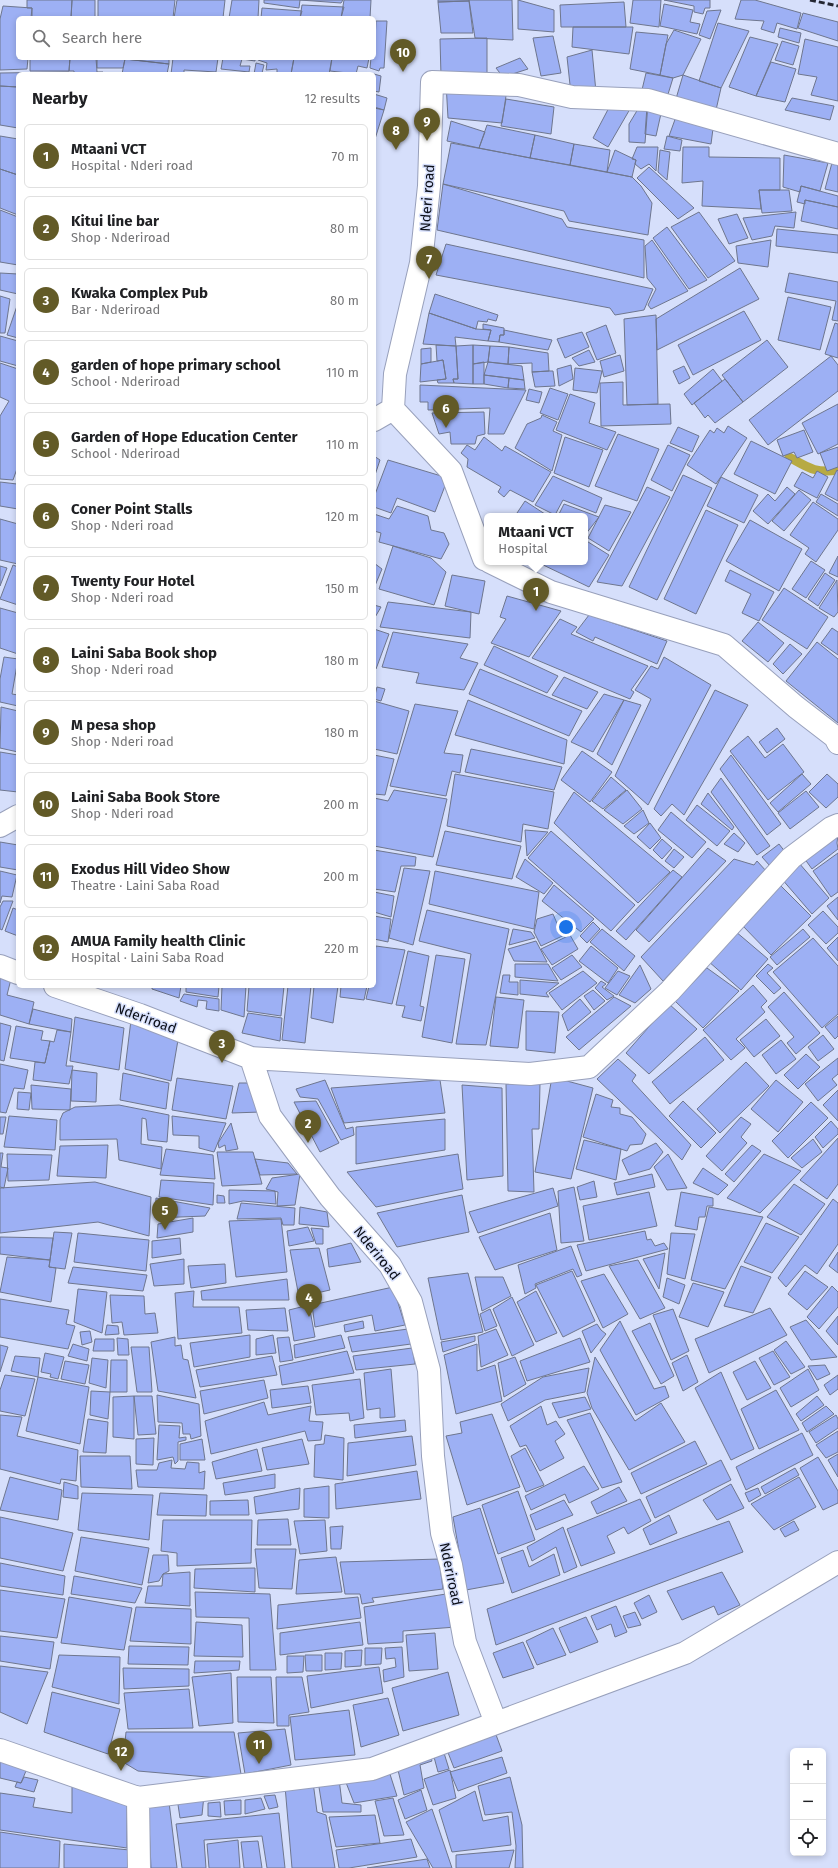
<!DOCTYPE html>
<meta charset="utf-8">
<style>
:root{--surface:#fff;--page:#f6f6f6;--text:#202124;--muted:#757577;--line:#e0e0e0;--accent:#625a27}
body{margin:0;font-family:"Fira Sans",sans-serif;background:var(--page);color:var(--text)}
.controls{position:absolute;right:12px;bottom:12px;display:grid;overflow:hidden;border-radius:6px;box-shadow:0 2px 6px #0003}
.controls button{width:36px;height:36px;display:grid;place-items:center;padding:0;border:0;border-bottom:1px solid var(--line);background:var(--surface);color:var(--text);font:20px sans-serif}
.you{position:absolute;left:566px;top:927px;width:14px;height:14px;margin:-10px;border:3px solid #fff;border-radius:50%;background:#1a73e8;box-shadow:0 0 0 6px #1a73e833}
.badge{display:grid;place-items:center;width:26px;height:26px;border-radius:50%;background:var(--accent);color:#fff;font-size:13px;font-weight:700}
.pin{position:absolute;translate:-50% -33px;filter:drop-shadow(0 1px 2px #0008)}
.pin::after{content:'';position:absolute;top:21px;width:14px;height:12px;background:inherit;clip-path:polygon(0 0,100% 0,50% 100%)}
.popup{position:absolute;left:484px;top:513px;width:104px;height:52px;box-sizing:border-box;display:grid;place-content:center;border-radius:6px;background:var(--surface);filter:drop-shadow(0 1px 3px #0005);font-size:13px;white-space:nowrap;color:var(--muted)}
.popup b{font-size:15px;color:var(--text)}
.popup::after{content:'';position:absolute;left:50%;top:100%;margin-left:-8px;border:8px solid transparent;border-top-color:var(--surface)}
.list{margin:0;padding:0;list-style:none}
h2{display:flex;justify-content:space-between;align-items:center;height:52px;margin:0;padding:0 16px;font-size:17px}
h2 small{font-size:13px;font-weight:400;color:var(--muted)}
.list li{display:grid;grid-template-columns:26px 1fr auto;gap:12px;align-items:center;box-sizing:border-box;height:64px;margin:0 8px 8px;padding:0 8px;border:1px solid var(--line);border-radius:6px}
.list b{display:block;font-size:15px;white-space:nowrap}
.list p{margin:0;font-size:13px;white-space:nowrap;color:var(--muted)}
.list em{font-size:13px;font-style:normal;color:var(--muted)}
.icon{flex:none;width:22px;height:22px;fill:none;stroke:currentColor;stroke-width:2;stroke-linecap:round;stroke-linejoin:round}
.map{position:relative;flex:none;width:838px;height:1868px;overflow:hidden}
.search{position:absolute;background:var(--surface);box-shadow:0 2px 6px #0003;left:16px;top:16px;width:360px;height:44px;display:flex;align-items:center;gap:10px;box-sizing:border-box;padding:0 14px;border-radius:6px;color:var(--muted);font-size:15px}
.panel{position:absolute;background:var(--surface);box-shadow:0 2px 6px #0003;left:16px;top:72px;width:360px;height:916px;border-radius:6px}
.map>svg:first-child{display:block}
</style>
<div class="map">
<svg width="838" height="1868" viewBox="0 0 838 1868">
<rect width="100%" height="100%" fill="#d6dffb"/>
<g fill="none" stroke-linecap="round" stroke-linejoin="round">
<!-- stream -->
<path stroke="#b7aa43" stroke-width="9" d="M 789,457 C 807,467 816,474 838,470"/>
</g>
<!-- building -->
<path fill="#9db0f4" stroke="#6e768e" d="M 27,0 L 72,0 L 71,18 L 32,18 L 32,8 L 27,8 Z
M 72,0 L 95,0 L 95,18 L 71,18 Z
M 98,0 L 175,0 L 173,18 L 98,18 Z
M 177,0 L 225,0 L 223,18 L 174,18 Z
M 232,0 L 259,0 L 258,18 L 229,18 Z
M 264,0 L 343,0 L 341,3 L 300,0 L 299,8 L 264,3 Z
M 344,0 L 371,0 L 370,18 L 341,18 Z
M 438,0 L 469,0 L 469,1 L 438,2 Z
M 469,0 L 512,0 L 513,40 L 475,38 Z
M 518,0 L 554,10 L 554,32 L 518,29 Z
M 633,0 L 661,0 L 659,27 L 630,23 Z
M 664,0 L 710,0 L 710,8 L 705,8 L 703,14 L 694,12 L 694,6 Z
M 741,0 L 755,0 L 801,13 L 797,29 L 777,23 L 774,33 L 761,29 L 764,21 L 735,19 Z
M 469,1 L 473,33 L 441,33 L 438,2 Z
M 624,2 L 626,27 L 561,27 L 560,5 Z
M 664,4 L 693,10 L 690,22 L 700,24 L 697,34 L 660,26 Z
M 302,5 L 344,7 L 341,18 L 300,18 Z
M 3,6 L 32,8 L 31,18 L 18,18 L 18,58 L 28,58 L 27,69 L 0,70 L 0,19 Z
M 262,8 L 302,11 L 300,18 L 261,18 Z
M 721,10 L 710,39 L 699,35 L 707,11 Z
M 803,13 L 838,22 L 838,41 L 798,28 Z
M 376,21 L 387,21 L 384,68 L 380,68 L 379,71 L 370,68 L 371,58 L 374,58 Z
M 718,23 L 749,31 L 721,88 L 699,81 Z
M 573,27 L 633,27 L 629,54 L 572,47 Z
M 780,28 L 801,33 L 799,43 L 778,37 Z
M 674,30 L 701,39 L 683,75 L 673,78 L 660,75 L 666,44 Z
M 636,32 L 668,35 L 660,75 L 630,69 Z
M 553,36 L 561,73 L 541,76 L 533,38 Z
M 750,37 L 778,44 L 756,96 L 729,87 Z
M 487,38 L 487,82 L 441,76 L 440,39 Z
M 805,39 L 838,47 L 838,101 L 811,95 L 817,77 L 798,74 Z
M 782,41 L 799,46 L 793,65 L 775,60 Z
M 592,50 L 596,92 L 571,94 L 567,57 Z
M 30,58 L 70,58 L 69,71 L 30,71 Z
M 70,58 L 96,58 L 97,72 L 103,72 L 103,74 L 74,74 L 74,71 L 69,71 Z
M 97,58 L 169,58 L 169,64 L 125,59 L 123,68 L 97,68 Z
M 173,58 L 218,58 L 216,72 L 184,70 L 184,74 L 171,74 Z
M 223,58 L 255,58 L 255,61 L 242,59 L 240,66 L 250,66 L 249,72 L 221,69 Z
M 258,58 L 294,58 L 291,74 L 277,74 L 277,69 L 266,70 L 267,63 L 258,60 Z
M 294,58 L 332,58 L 329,74 L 291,74 Z
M 332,58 L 369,58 L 367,68 L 358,66 L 356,74 L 330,71 Z
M 520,58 L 528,69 L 503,77 L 496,68 Z
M 125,59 L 169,64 L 167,74 L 122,74 Z
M 771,62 L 796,69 L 785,102 L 756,96 Z
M 256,63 L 264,65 L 262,73 L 266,74 L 254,74 Z
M 69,72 L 69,74 L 18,74 L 18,87 L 0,86 L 0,73 Z
M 646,73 L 673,78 L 665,104 L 641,94 Z
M 374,74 L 381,76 L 379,92 L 374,91 Z
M 683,75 L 721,88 L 716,110 L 675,102 Z
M 446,83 L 507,89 L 502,123 L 448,118 Z
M 0,86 L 18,87 L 18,128 L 0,125 Z
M 374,94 L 387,98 L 384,110 L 374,107 Z
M 792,98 L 834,106 L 830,120 L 785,110 Z
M 506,99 L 554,107 L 551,134 L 501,126 Z
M 613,100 L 630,109 L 608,147 L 593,138 Z
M 648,103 L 645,143 L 629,142 L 629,124 L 641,104 Z
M 647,107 L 662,109 L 656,136 L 645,134 Z
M 374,108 L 384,110 L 375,139 L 374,138 Z
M 677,114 L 714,121 L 711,144 L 669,136 Z
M 451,121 L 485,132 L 479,148 L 447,141 Z
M 487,125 L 535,135 L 530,158 L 479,148 Z
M 535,135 L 574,144 L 570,165 L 530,158 Z
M 0,136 L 18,139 L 18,175 L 0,169 Z
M 667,136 L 682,140 L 680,151 L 664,149 Z
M 451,143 L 632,177 L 641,186 L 652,203 L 648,235 L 569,221 L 564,211 L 443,184 Z
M 574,144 L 610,150 L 607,172 L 570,165 Z
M 637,147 L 658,147 L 656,171 L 649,164 L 641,169 L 635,164 L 636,160 L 632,159 Z
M 683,147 L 709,147 L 709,157 L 780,158 L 780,190 L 759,190 L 761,209 L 702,206 L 703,181 L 682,183 Z
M 615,150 L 636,160 L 632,177 L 607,172 Z
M 660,150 L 670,152 L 667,180 L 658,172 Z
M 784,155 L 828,163 L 820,191 L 801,186 L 800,192 L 783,187 Z
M 833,159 L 838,160 L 838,192 L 825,189 Z
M 649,167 L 694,208 L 678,219 L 637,178 Z
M 0,169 L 18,175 L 18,215 L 0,208 Z
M 443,184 L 562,219 L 567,227 L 644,240 L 644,278 L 437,230 Z
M 801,186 L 838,196 L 838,207 L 805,200 L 805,204 L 797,202 Z
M 759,190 L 789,190 L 792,211 L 762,213 Z
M 805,200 L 838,207 L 838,229 L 801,221 Z
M 0,210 L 18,217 L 18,265 L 0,262 Z
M 699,212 L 735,261 L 708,278 L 671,227 Z
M 796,212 L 794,228 L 775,226 L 772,236 L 752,240 L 743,218 Z
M 737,214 L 748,238 L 729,244 L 718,219 Z
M 667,227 L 707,280 L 689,289 L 653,238 Z
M 777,229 L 838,235 L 838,253 L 776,246 Z
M 652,240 L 688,291 L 651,309 L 648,305 L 656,289 L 647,278 L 645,246 Z
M 771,240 L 768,267 L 738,263 L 736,246 Z
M 446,244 L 653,289 L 644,310 L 615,315 L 610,308 L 436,275 Z
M 740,268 L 759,299 L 657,350 L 656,319 Z
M 0,273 L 18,274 L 18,294 L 0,290 Z
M 789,273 L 838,282 L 838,321 L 832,320 L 836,301 L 785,292 Z
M 435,294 L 498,315 L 496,321 L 488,319 L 487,322 L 478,321 L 476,329 L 429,313 Z
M 0,296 L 10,299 L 5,333 L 0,333 Z
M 788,297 L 831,307 L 820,350 L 778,340 Z
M 18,303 L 18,338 L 7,335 Z
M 744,311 L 761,340 L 693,375 L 678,345 Z
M 429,313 L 476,329 L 491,330 L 488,341 L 455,337 L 456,346 L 423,344 Z
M 656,315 L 658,404 L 627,405 L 624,319 Z
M 835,323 L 838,324 L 838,358 L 825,354 Z
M 483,324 L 504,328 L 504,335 L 500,335 L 499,342 L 488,341 L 491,330 L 483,329 Z
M 606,325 L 616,353 L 597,360 L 586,333 Z
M 504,330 L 552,340 L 548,350 L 499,342 L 500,335 L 504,335 Z
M 582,332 L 589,347 L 565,358 L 557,339 Z
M 0,336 L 18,341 L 18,366 L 0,361 Z
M 767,340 L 788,367 L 743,402 L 722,375 Z
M 436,345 L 456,346 L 458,379 L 453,379 L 454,383 L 438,383 L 437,380 L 446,379 L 443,360 L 437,361 Z
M 473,345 L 473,384 L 454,383 L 453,379 L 458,379 L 456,346 Z
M 473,345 L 490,346 L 488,362 L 473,364 Z
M 490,346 L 509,347 L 508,364 L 488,362 Z
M 509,347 L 548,353 L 549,371 L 532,372 L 532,363 L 508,364 Z
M 431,348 L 431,362 L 421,364 L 421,349 Z
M 589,350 L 595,362 L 579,366 L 572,358 Z
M 620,355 L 624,371 L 604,377 L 600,361 Z
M 831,356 L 838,365 L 838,391 L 768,445 L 749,420 Z
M 443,360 L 446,379 L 420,382 L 421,364 Z
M 484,362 L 484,384 L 473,384 L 473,364 Z
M 488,362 L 522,366 L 524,380 L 484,375 Z
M 0,363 L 18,369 L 18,466 L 13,480 L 0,479 L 0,416 L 9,401 L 0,397 Z
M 571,365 L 573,379 L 559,386 L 557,369 Z
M 684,366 L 690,378 L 679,384 L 673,371 Z
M 575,368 L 602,371 L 597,393 L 573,390 Z
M 713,369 L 722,381 L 692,405 L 684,394 Z
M 549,371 L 553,371 L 555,386 L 535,387 L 532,372 Z
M 484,375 L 509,378 L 508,388 L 484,384 Z
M 509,378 L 524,380 L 525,389 L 508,388 Z
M 725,379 L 743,402 L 715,423 L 708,415 L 705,418 L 694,403 Z
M 623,382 L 623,405 L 670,404 L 671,424 L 601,426 L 600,383 Z
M 420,385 L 526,390 L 504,434 L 488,434 L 490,408 L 428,410 L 428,402 L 420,402 Z
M 550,388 L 568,394 L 558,420 L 540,413 Z
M 529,389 L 542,392 L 539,403 L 526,400 Z
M 570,394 L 595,403 L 589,423 L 616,432 L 607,450 L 556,430 Z
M 838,404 L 838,444 L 818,454 L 802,423 Z
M 484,412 L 485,434 L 477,436 L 475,444 L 451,444 L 450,432 L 439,434 L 432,413 Z
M 542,415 L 557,422 L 553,431 L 562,435 L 552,471 L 515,448 L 527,424 L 541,418 Z
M 728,426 L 747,438 L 716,484 L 687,465 L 710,430 L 714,433 L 717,428 L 724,433 Z
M 678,427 L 699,436 L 692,452 L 670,443 Z
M 804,430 L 813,452 L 797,458 L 794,452 L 783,456 L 777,440 Z
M 618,434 L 659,449 L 637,501 L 595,486 Z
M 484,437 L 502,451 L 505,446 L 551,472 L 533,502 L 510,490 L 504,497 L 498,492 L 501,487 L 467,467 L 468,459 L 461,453 L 467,445 L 475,450 Z
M 565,437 L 603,450 L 589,487 L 554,473 Z
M 751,441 L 792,461 L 775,494 L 734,474 Z
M 668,445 L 690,455 L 672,491 L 651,480 Z
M 838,447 L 838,467 L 827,471 L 820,453 Z
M 374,456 L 380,460 L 374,478 Z
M 388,460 L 448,478 L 435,512 L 397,498 L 391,513 L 374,507 L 374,497 Z
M 837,470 L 838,471 L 838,501 L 825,494 Z
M 817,471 L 828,477 L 817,498 L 794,486 L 802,472 L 813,478 Z
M 683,475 L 712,488 L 657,600 L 629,587 Z
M 553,476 L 602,498 L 596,513 L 563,500 L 555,515 L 535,505 Z
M 721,477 L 758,495 L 744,523 L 707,506 Z
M 0,482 L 17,484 L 18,482 L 18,509 L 0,506 Z
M 647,487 L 670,497 L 622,586 L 597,582 Z
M 787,487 L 795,494 L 768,524 L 753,511 L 768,494 L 775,501 Z
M 799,490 L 811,500 L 784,531 L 772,521 Z
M 821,494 L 838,504 L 838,516 L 816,502 Z
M 525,501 L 548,516 L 515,516 Z
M 813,502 L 838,519 L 838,530 L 816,562 L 805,554 L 809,548 L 790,535 Z
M 564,504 L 599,517 L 585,535 L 585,516 L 558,516 Z
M 605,505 L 631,512 L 609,551 L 588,538 Z
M 397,506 L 428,516 L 431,530 L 444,533 L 449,544 L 441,559 L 379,542 L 381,533 L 374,531 L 374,514 L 389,519 Z
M 706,510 L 738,525 L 696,614 L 664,599 Z
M 0,519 L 18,524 L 18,564 L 0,560 Z
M 750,520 L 802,549 L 779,591 L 726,561 Z
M 585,540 L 609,555 L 589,587 L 537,562 L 585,562 Z
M 393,546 L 431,558 L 446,572 L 434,605 L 379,589 Z
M 838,556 L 838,577 L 829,573 Z
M 811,561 L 825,570 L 806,598 L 792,589 Z
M 374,563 L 382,569 L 374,588 Z
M 13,565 L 18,567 L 18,605 L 0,599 Z
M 0,566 L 7,568 L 0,586 Z
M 730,570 L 774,592 L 759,621 L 742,613 L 751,594 L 725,581 Z
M 825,573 L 835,580 L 818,606 L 808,599 Z
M 452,575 L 485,581 L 479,614 L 445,606 Z
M 837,580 L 838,612 L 834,617 L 819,608 Z
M 784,588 L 828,617 L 807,649 L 762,620 Z
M 507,596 L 561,611 L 529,657 L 491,643 L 506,619 L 500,617 Z
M 388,602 L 471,612 L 470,638 L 380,627 Z
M 374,605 L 381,607 L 374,619 Z
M 0,608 L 18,613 L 18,654 L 0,648 Z
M 589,615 L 667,641 L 657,664 L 595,637 L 593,641 L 576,632 Z
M 560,619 L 577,627 L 571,634 L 648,666 L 631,690 L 634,692 L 630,699 L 532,658 Z
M 758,622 L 784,643 L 768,662 L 742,641 Z
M 832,628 L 838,632 L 838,655 L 821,643 Z
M 374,629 L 389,634 L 376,669 L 374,668 Z
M 393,632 L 468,644 L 460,658 L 478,663 L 464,690 L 416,683 L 419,673 L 382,667 Z
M 817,642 L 838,659 L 838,723 L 786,681 Z
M 790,644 L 802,654 L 783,674 L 773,664 Z
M 494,646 L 558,676 L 547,693 L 484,665 Z
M 4,657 L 18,659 L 12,694 L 18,695 L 18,706 L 0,702 L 0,679 Z
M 664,657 L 711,685 L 648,805 L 615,776 L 651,699 L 635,690 L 651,666 L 658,669 Z
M 480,669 L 582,711 L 569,736 L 469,694 Z
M 564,677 L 598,692 L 587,709 L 552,695 Z
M 377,687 L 385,689 L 381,701 L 374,699 Z
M 715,690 L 748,705 L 684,815 L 672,804 L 661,816 L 654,809 Z
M 604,694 L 624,700 L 593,752 L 571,742 Z
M 468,700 L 567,740 L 564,764 L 455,735 Z
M 624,700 L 641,705 L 612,765 L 597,754 Z
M 374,701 L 409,711 L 397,754 L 374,749 Z
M 415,704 L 458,711 L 444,753 L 463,755 L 460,773 L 452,771 L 446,796 L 390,786 Z
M 1,707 L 18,711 L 18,752 L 0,748 Z
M 777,728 L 785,739 L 767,753 L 759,742 Z
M 748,736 L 765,758 L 783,744 L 804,772 L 768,800 L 730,751 Z
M 471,749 L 562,767 L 554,790 L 465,772 Z
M 582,751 L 612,772 L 590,802 L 561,780 Z
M 0,752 L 18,755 L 18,792 L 0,790 Z
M 374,755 L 394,759 L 385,795 L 374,794 Z
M 731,755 L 781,824 L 767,835 L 720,769 Z
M 455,774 L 554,792 L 548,829 L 523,824 L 521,842 L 447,826 Z
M 802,774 L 811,784 L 778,812 L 770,803 Z
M 827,774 L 838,784 L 838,797 L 826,808 L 809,792 Z
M 611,777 L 626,790 L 603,809 L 592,801 Z
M 721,778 L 770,846 L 757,855 L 711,792 Z
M 394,790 L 447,799 L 433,857 L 374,846 L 374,798 L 388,801 Z
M 627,790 L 642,809 L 623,824 L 604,810 Z
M 806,791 L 819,807 L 790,829 L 778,813 Z
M 574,792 L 670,872 L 638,903 L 554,823 Z
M 708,793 L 734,827 L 732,830 L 701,804 Z
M 697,805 L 730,831 L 717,846 L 686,820 Z
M 643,810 L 649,823 L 634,834 L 624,826 Z
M 671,812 L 706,842 L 692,858 L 658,830 Z
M 650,823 L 661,838 L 650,849 L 637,837 Z
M 525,830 L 548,832 L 527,856 Z
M 445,831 L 521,846 L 512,879 L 436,865 Z
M 551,831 L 635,905 L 611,931 L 528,858 Z
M 734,833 L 745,843 L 738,852 L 724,844 Z
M 838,834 L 837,843 L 838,849 L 812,869 L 804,858 Z
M 662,839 L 672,848 L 662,859 L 653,850 Z
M 0,842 L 18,845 L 18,870 L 0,867 Z
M 779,844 L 786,853 L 770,866 L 762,857 Z
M 708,848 L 726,861 L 649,942 L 636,930 Z
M 674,849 L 684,857 L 674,868 L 665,861 Z
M 374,850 L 416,857 L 415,866 L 401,866 L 395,892 L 374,889 Z
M 838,853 L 838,892 L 831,897 L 813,871 Z
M 525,859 L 553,883 L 544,894 L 516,877 Z
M 734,859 L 754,865 L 757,861 L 767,872 L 663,981 L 641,957 Z
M 799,863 L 829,898 L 812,914 L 781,878 Z
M 404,868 L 430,871 L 413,945 L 389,938 Z
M 673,870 L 682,877 L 626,940 L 616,931 Z
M 0,871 L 17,875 L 12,897 L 2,896 L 0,903 Z
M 435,871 L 539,892 L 534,929 L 429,904 Z
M 554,885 L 594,919 L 581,932 L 542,901 Z
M 780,885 L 811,916 L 771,955 L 741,924 Z
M 374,892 L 394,896 L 391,917 L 374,912 Z
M 838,897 L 838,920 L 827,906 Z
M 3,901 L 13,901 L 2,930 L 0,929 L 0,907 Z
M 13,908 L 18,910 L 18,936 L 5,931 Z
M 427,910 L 509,929 L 486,1045 L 456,1044 L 471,954 L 419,941 Z
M 823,911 L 838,927 L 838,933 L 826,944 L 808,925 Z
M 553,914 L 559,928 L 568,924 L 573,931 L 541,946 L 534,932 L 537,919 Z
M 374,916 L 391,919 L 388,942 L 374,939 Z
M 593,922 L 600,929 L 587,943 L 580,936 Z
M 513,929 L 531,932 L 535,938 L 509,945 Z
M 602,929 L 635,956 L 624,971 L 590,942 Z
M 803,929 L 810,937 L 777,965 L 770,957 Z
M 735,931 L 768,959 L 741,990 L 708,961 Z
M 570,935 L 578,949 L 552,965 L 541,949 Z
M 838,937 L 838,961 L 827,948 Z
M 813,938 L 838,966 L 838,1014 L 822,1028 L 773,972 Z
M 536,941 L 547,962 L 514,961 L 508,949 Z
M 376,946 L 405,950 L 392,1004 L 366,999 L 369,986 L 374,986 L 374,958 Z
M 591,946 L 618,968 L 608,983 L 579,961 Z
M 408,951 L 429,956 L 420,1006 L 424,1007 L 421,1021 L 402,1017 L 405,1006 L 396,1005 Z
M 436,955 L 465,959 L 452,1043 L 422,1037 Z
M 572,955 L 582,967 L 561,980 L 552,968 Z
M 515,964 L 548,964 L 558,981 L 515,977 Z
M 768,964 L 773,968 L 767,973 L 781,988 L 774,994 L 756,976 Z
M 640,965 L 651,989 L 635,1003 L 619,995 Z
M 707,968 L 739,991 L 703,1028 L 675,1001 Z
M 583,971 L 597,983 L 562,1010 L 549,993 Z
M 618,971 L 630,976 L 617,995 L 605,988 Z
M 503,975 L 510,975 L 509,982 L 518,982 L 518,995 L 500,993 Z
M 0,977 L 11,979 L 7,995 L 34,1002 L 29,1024 L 0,1015 Z
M 520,980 L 559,983 L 546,993 L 549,997 L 520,994 Z
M 601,981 L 606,984 L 602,987 L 614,996 L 607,1000 L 595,988 Z
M 753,985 L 767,1001 L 761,1007 L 765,1012 L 736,1039 L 745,1048 L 731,1060 L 703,1030 Z
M 152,986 L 181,986 L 179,998 L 152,989 Z
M 186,986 L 219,986 L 218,997 L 186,992 Z
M 222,986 L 246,986 L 244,1017 L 221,1010 Z
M 249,986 L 284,986 L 281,1016 L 247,1011 Z
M 288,986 L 311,986 L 305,1043 L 282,1040 Z
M 314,986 L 338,986 L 333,1023 L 311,1018 Z
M 341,986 L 367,986 L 364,1000 L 340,997 Z
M 593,990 L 605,1001 L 594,1010 L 584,996 Z
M 784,992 L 820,1033 L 796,1054 L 787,1043 L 794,1037 L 768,1007 Z
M 184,994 L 219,999 L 219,1011 L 206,1009 L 207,1001 L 198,1000 L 197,1007 L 180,1001 Z
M 496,997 L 524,1000 L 518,1048 L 490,1046 Z
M 614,997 L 631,1006 L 579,1050 L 566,1037 Z
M 580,999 L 591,1012 L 568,1031 L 562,1015 Z
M 669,1004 L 697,1029 L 649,1074 L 626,1053 Z
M 33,1009 L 72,1019 L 71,1032 L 29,1024 Z
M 526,1011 L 559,1012 L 555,1053 L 526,1050 Z
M 248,1013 L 282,1018 L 280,1041 L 242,1033 Z
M 838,1016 L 838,1036 L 835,1039 L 825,1027 Z
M 75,1017 L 124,1028 L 119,1070 L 70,1061 Z
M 766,1019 L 780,1036 L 754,1057 L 740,1040 Z
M 131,1020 L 178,1040 L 171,1081 L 125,1069 Z
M 0,1023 L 11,1026 L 4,1061 L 0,1060 Z
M 16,1026 L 43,1031 L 41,1040 L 50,1041 L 45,1063 L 10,1058 Z
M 57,1030 L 71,1032 L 66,1066 L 73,1066 L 69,1084 L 33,1080 L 35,1062 L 45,1063 L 50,1041 L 54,1042 Z
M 823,1035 L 834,1049 L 818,1061 L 808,1047 Z
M 705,1037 L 724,1060 L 670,1104 L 652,1082 Z
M 781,1040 L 796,1059 L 776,1074 L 762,1055 Z
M 806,1054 L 820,1067 L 798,1089 L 784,1075 Z
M 838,1058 L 838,1074 L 832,1079 L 837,1085 L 818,1101 L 805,1084 Z
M 618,1059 L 636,1075 L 632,1081 L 691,1145 L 682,1160 L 597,1079 Z
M 746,1062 L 769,1086 L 720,1133 L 697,1109 Z
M 0,1064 L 28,1070 L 24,1089 L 14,1088 L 6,1113 L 0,1112 Z
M 72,1070 L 97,1073 L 96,1102 L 71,1101 Z
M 123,1073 L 169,1083 L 166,1109 L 120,1100 Z
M 552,1077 L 593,1088 L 571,1179 L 535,1172 Z
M 177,1078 L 233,1086 L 226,1119 L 172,1110 Z
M 325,1080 L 346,1129 L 353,1127 L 354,1135 L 341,1140 L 318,1099 L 300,1097 L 296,1089 Z
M 440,1080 L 445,1113 L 344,1123 L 331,1088 Z
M 776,1080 L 803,1102 L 778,1132 L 751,1109 Z
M 239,1083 L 253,1083 L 261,1112 L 232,1113 Z
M 540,1083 L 539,1129 L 532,1129 L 534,1192 L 508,1191 L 506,1084 Z
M 31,1085 L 71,1089 L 70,1110 L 32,1109 Z
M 462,1085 L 502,1088 L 503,1176 L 467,1180 Z
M 838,1090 L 838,1121 L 823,1105 Z
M 18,1092 L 31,1093 L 29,1110 L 17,1109 Z
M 596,1094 L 613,1100 L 611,1107 L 620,1108 L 620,1114 L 632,1117 L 646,1134 L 642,1144 L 630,1145 L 627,1151 L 583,1137 Z
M 316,1101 L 339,1143 L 320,1152 L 294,1102 Z
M 683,1101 L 716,1133 L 701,1148 L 669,1116 Z
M 811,1102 L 828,1118 L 788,1158 L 772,1141 Z
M 119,1105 L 169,1115 L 167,1142 L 148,1140 L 146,1119 L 142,1118 L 141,1144 L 162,1147 L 161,1169 L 119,1160 L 117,1139 L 60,1140 L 60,1120 L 63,1113 L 75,1107 Z
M 9,1116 L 57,1120 L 55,1150 L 4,1147 Z
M 172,1116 L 226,1123 L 214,1152 L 199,1148 L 199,1136 L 173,1135 Z
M 0,1117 L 6,1117 L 3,1134 L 0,1134 Z
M 741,1117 L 751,1124 L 741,1137 L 747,1143 L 722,1171 L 706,1156 Z
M 445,1119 L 445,1150 L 356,1164 L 356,1127 Z
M 831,1121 L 838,1129 L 838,1134 L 823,1148 L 815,1137 Z
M 231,1123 L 238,1149 L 226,1151 L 225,1145 L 219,1148 L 218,1143 Z
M 838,1138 L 838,1184 L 827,1199 L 800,1180 Z
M 813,1139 L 822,1152 L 802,1168 L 791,1158 Z
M 584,1140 L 621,1149 L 616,1180 L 576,1169 Z
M 656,1143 L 663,1152 L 650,1169 L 629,1175 L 622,1160 Z
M 108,1145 L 106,1178 L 57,1176 L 60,1146 Z
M 752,1145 L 761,1151 L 734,1182 L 725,1174 Z
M 166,1149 L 213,1155 L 215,1179 L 160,1175 Z
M 217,1152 L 253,1152 L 262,1184 L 222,1186 Z
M 0,1153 L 3,1153 L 1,1167 L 8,1168 L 4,1188 L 0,1187 Z
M 7,1154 L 52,1155 L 49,1180 L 8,1181 Z
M 458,1154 L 463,1189 L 376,1207 L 347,1172 Z
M 668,1154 L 687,1188 L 667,1190 L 654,1167 Z
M 764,1154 L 801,1171 L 760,1213 L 727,1198 Z
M 255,1159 L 288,1163 L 297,1174 L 260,1175 Z
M 703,1168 L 728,1185 L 718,1195 L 693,1183 Z
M 300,1174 L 295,1205 L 277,1206 L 278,1192 L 266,1189 L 272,1178 Z
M 652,1174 L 655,1187 L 617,1195 L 614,1183 Z
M 161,1180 L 214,1183 L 213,1205 L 159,1197 Z
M 594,1181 L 597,1197 L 580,1200 L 577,1187 Z
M 95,1182 L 151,1197 L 149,1236 L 98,1222 L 0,1233 L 0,1188 Z
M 794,1184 L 825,1204 L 801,1235 L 767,1217 Z
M 574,1187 L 584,1241 L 561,1243 L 558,1191 Z
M 553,1188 L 558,1206 L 478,1233 L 469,1212 Z
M 229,1190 L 275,1191 L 276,1204 L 243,1201 L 229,1204 Z
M 649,1192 L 657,1226 L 589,1240 L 583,1206 Z
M 681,1192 L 713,1198 L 713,1206 L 707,1206 L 705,1217 L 699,1217 L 697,1230 L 675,1226 Z
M 217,1195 L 224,1196 L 225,1203 L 217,1203 Z
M 462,1195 L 469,1232 L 397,1247 L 377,1213 Z
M 156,1198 L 210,1208 L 205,1216 L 155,1218 Z
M 833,1199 L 838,1203 L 838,1244 L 817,1274 L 805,1265 L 786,1287 L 778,1278 Z
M 241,1203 L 295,1208 L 294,1225 L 283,1225 L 281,1218 L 237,1219 Z
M 300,1207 L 327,1212 L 329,1227 L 299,1224 Z
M 709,1207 L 763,1217 L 725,1289 L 691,1280 Z
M 550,1213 L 557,1250 L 495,1270 L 479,1237 Z
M 193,1218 L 193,1232 L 157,1238 L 158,1224 Z
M 281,1219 L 287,1272 L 236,1277 L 229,1221 Z
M 766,1223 L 799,1237 L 772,1273 L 744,1262 Z
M 308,1227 L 314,1241 L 289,1246 L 287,1231 Z
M 311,1228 L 323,1229 L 323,1244 L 316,1244 Z
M 645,1231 L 647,1240 L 651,1239 L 655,1246 L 664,1243 L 668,1249 L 586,1271 L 577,1245 Z
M 54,1232 L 72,1233 L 65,1269 L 49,1267 Z
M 78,1233 L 149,1240 L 146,1271 L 74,1262 Z
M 671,1233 L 695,1234 L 685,1279 L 667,1274 Z
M 0,1237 L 53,1238 L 50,1260 L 0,1254 Z
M 180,1238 L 181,1254 L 152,1258 L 152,1241 Z
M 351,1243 L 361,1262 L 329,1267 L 327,1249 Z
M 571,1246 L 582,1275 L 577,1277 L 573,1269 L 535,1284 L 536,1288 L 525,1294 L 518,1265 Z
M 319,1248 L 330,1290 L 299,1297 L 290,1250 Z
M 838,1252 L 838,1273 L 829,1266 Z
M 665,1253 L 659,1289 L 643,1259 Z
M 7,1257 L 50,1260 L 49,1267 L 56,1268 L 51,1302 L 0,1292 Z
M 184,1259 L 184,1284 L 154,1286 L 150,1264 Z
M 638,1260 L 665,1308 L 640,1319 L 609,1266 Z
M 225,1264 L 226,1283 L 191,1288 L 188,1266 Z
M 741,1266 L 771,1277 L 753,1313 L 724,1306 Z
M 73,1267 L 147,1275 L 143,1291 L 68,1283 Z
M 572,1271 L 595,1321 L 563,1337 L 536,1285 Z
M 805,1271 L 828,1287 L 807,1310 L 788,1294 Z
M 468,1273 L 483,1332 L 441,1340 L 428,1278 Z
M 604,1274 L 628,1314 L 603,1328 L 581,1281 Z
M 475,1277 L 503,1277 L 511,1296 L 482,1311 Z
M 667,1278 L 685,1285 L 679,1304 L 663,1297 Z
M 287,1279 L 289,1300 L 202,1300 L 201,1291 Z
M 693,1283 L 724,1292 L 708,1327 L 679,1317 Z
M 832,1286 L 838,1292 L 838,1307 L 819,1329 L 807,1317 Z
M 393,1287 L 405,1325 L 375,1331 L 372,1315 L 315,1327 L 312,1305 Z
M 78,1289 L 107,1292 L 102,1333 L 74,1322 Z
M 194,1291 L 193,1307 L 239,1307 L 242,1333 L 178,1339 L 175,1293 Z
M 536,1291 L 557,1333 L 536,1342 L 517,1302 Z
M 110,1295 L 144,1296 L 145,1314 L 155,1313 L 158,1333 L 124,1335 L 122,1322 L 112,1323 Z
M 512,1297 L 534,1345 L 512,1356 L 493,1309 Z
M 0,1299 L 69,1310 L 66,1324 L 75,1326 L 68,1349 L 0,1337 Z
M 309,1305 L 315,1337 L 294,1341 L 289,1310 Z
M 285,1308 L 288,1331 L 248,1330 L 246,1310 Z
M 770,1308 L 787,1335 L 709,1373 L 695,1339 Z
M 490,1309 L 497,1326 L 485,1331 L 480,1314 Z
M 673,1309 L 689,1351 L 671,1360 L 653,1315 Z
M 838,1316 L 838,1345 L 826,1331 Z
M 806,1320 L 837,1357 L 811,1360 L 790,1327 Z
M 363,1321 L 364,1328 L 345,1332 L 344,1325 Z
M 620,1321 L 654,1389 L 665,1386 L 669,1397 L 636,1415 L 600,1350 Z
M 650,1323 L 674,1376 L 661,1384 L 632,1331 Z
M 597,1324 L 601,1330 L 606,1334 L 591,1353 L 582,1331 Z
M 107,1325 L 118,1326 L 119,1334 L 105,1335 Z
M 408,1329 L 411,1344 L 352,1352 L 348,1337 Z
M 496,1329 L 508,1355 L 481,1367 L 478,1336 Z
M 90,1331 L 92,1342 L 82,1345 L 80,1332 Z
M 250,1335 L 250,1357 L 194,1367 L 190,1343 Z
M 273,1335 L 276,1353 L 256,1355 L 256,1339 Z
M 341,1335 L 345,1348 L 295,1358 L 294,1345 Z
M 475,1336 L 475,1341 L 443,1352 L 441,1342 Z
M 175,1337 L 175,1346 L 181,1345 L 183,1359 L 188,1360 L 196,1398 L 158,1391 L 151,1342 Z
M 289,1337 L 293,1360 L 280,1362 L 277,1338 Z
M 117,1338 L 128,1339 L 129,1355 L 118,1355 Z
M 580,1338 L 590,1362 L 527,1381 L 520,1361 Z
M 95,1339 L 114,1339 L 114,1351 L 93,1351 Z
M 786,1341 L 805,1367 L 791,1374 L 774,1350 Z
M 73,1344 L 89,1349 L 87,1361 L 68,1356 Z
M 477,1344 L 477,1371 L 495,1365 L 502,1401 L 456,1414 L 444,1355 Z
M 0,1345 L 8,1347 L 0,1372 Z
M 131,1347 L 149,1347 L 152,1392 L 137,1392 Z
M 412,1348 L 415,1364 L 356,1370 L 353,1356 Z
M 347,1351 L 354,1373 L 282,1385 L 279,1366 Z
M 773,1351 L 790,1377 L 774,1385 L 759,1358 Z
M 45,1353 L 64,1357 L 58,1379 L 50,1377 L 51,1374 L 41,1372 Z
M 687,1355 L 698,1382 L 683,1391 L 672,1363 Z
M 15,1356 L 40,1358 L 38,1377 L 11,1371 Z
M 272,1356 L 277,1375 L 200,1387 L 196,1370 Z
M 515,1357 L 526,1384 L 504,1397 L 498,1363 Z
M 595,1357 L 635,1421 L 661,1403 L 685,1442 L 629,1470 L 592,1408 L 587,1393 Z
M 92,1358 L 108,1360 L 106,1388 L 89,1383 Z
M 111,1360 L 127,1360 L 127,1392 L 110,1392 Z
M 65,1361 L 89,1365 L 85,1384 L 61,1379 Z
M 755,1361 L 771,1388 L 747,1400 L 733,1372 Z
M 825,1365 L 830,1374 L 817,1380 L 808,1366 Z
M 589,1368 L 585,1392 L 545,1400 L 508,1421 L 501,1404 L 543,1377 Z
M 391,1369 L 395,1417 L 380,1418 L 380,1408 L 367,1410 L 364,1373 Z
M 808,1369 L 819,1390 L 791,1407 L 780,1388 Z
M 721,1372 L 754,1449 L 731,1460 L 695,1388 Z
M 5,1375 L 35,1379 L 25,1416 L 0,1411 L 0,1390 Z
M 838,1375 L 838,1389 L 830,1395 L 824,1385 Z
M 38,1377 L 89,1387 L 80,1444 L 26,1431 Z
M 360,1379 L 364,1418 L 350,1421 L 349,1413 L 316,1415 L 312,1385 Z
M 264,1380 L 268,1398 L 204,1414 L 200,1391 Z
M 308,1386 L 311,1403 L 272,1408 L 270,1390 Z
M 776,1390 L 799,1430 L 759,1449 L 741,1409 Z
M 91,1391 L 110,1392 L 108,1419 L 90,1415 Z
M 157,1395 L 199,1404 L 201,1436 L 191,1439 L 190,1434 L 183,1434 L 182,1423 L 158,1422 Z
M 134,1396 L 134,1439 L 113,1437 L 113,1397 Z
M 134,1396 L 152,1396 L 156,1434 L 138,1435 Z
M 817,1396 L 824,1405 L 801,1421 L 796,1414 Z
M 585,1397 L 591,1409 L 559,1418 L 552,1403 Z
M 264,1402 L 268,1415 L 311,1406 L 309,1421 L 323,1422 L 321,1440 L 308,1441 L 305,1431 L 211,1454 L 205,1421 Z
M 541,1406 L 547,1425 L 556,1421 L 565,1434 L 555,1441 L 564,1458 L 540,1471 L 526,1445 L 520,1447 L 510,1426 Z
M 826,1406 L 834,1414 L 807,1432 L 802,1423 Z
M 590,1413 L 622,1482 L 602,1488 L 567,1420 Z
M 492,1414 L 520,1487 L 467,1505 L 446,1436 L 462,1433 L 460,1422 Z
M 0,1415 L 22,1417 L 17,1436 L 78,1450 L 76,1481 L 61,1479 L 60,1484 L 0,1469 Z
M 836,1415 L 838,1419 L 838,1428 L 816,1443 L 809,1432 Z
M 88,1419 L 108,1422 L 106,1453 L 83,1452 Z
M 405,1420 L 406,1431 L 355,1438 L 354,1425 Z
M 159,1425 L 180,1426 L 179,1438 L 186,1437 L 186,1440 L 178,1442 L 178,1461 L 175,1464 L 173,1457 L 157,1460 Z
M 838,1431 L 838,1452 L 826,1458 L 816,1445 Z
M 802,1433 L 813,1455 L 746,1490 L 736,1467 Z
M 325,1435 L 344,1438 L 343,1480 L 314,1477 L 315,1445 L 324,1444 Z
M 412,1436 L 416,1465 L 347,1476 L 348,1443 Z
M 154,1438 L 153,1465 L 136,1464 L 136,1439 Z
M 202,1439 L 205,1460 L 180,1460 L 180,1444 Z
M 302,1439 L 309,1464 L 267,1470 L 262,1448 Z
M 695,1441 L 707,1464 L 641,1494 L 631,1473 Z
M 525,1448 L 544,1485 L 526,1492 L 511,1456 Z
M 257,1449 L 262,1471 L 216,1479 L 212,1462 Z
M 838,1454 L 838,1477 L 828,1460 Z
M 80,1456 L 130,1456 L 132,1489 L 81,1487 Z
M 818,1457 L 838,1491 L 838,1503 L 823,1510 L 800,1468 Z
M 172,1460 L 171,1468 L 185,1469 L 187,1462 L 199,1463 L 199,1473 L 205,1471 L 204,1489 L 138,1487 L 136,1470 L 157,1470 L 159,1463 Z
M 721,1460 L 731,1480 L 655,1518 L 646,1497 Z
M 584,1466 L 599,1489 L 569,1503 L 565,1494 L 531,1510 L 525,1496 Z
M 795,1468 L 799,1475 L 765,1494 L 761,1487 Z
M 417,1471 L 421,1499 L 336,1509 L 335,1484 Z
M 275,1474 L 275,1488 L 225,1495 L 223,1483 Z
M 10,1477 L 62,1490 L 58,1520 L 0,1510 Z
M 799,1477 L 816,1507 L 774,1530 L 751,1504 Z
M 64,1482 L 78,1486 L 78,1499 L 63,1497 Z
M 731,1484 L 744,1508 L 717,1520 L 703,1500 Z
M 329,1486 L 329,1518 L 304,1517 L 304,1489 Z
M 619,1487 L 627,1501 L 597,1514 L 591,1502 Z
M 300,1488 L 299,1509 L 256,1514 L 254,1497 Z
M 758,1488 L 761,1495 L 749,1502 L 745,1493 Z
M 518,1491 L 535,1540 L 498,1554 L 482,1505 Z
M 82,1493 L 153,1495 L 149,1540 L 78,1530 Z
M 160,1493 L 207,1495 L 206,1516 L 157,1515 Z
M 640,1499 L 651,1521 L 628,1534 L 624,1527 L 607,1536 L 615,1553 L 581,1566 L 567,1529 Z
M 248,1500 L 249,1515 L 210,1515 L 210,1501 Z
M 564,1500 L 573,1515 L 536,1530 L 530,1515 Z
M 480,1508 L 504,1583 L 466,1590 L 453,1517 Z
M 669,1515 L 677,1533 L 650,1545 L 643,1529 Z
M 0,1517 L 73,1533 L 63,1571 L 0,1558 Z
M 288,1519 L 291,1545 L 257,1545 L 258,1520 Z
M 163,1520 L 252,1520 L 251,1563 L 177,1566 L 177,1553 L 161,1551 Z
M 325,1520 L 327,1551 L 300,1554 L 294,1521 Z
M 729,1521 L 743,1552 L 496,1645 L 487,1609 Z
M 794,1521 L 799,1530 L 785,1537 L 780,1529 Z
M 343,1526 L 341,1549 L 331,1549 L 330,1527 Z
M 563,1527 L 577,1567 L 564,1573 L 556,1547 L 532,1561 L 527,1547 Z
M 81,1537 L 149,1548 L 142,1585 L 75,1571 Z
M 255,1549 L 296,1549 L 292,1589 L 259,1588 Z
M 523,1550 L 529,1567 L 554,1554 L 560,1575 L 512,1593 L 501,1558 Z
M 153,1555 L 168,1555 L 169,1571 L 163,1574 L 159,1581 L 148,1583 Z
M 336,1557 L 342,1592 L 296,1594 L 299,1560 Z
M 439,1559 L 443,1589 L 372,1598 L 374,1602 L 362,1604 L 360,1594 L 345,1594 L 340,1562 Z
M 0,1563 L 65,1576 L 63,1595 L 0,1586 Z
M 255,1568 L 255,1592 L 194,1588 L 195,1569 Z
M 190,1572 L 190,1606 L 145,1603 L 148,1586 L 162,1586 L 163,1574 Z
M 722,1572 L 740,1605 L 718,1615 L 714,1606 L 682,1620 L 667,1591 Z
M 74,1576 L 142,1588 L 135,1603 L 71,1594 Z
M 0,1590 L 65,1599 L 57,1638 L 0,1631 Z
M 195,1592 L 270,1594 L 276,1670 L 250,1670 L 249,1618 L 196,1617 Z
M 446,1594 L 456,1627 L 403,1631 L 403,1642 L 368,1644 L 364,1607 Z
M 649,1595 L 657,1612 L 642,1619 L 634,1603 Z
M 69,1597 L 132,1608 L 124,1650 L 61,1643 Z
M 358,1597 L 361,1618 L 277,1629 L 278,1605 Z
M 616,1606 L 627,1632 L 615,1637 L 611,1624 L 597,1630 L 591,1616 Z
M 136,1607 L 191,1609 L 191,1644 L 130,1641 Z
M 635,1612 L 641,1625 L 628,1628 L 623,1616 Z
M 586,1617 L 598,1642 L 570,1653 L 559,1628 Z
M 196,1622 L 242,1625 L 243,1657 L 194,1656 Z
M 360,1622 L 363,1645 L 280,1655 L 280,1633 Z
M 553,1628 L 566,1655 L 537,1665 L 526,1641 Z
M 435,1633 L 438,1669 L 409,1671 L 406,1635 Z
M 0,1636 L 54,1642 L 50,1669 L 0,1661 Z
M 523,1642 L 534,1668 L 503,1678 L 493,1653 Z
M 129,1646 L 189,1647 L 188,1665 L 128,1664 Z
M 402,1647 L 404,1677 L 384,1682 L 383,1670 L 396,1667 L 395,1658 L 386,1659 L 385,1648 Z
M 365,1648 L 382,1648 L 381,1664 L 365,1665 Z
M 362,1650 L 361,1666 L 345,1667 L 345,1651 Z
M 325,1653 L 342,1653 L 341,1669 L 325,1670 Z
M 59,1655 L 120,1657 L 119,1704 L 52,1687 Z
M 305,1655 L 322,1655 L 322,1671 L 306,1671 Z
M 287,1656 L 304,1656 L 303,1672 L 287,1673 Z
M 195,1661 L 240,1661 L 239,1670 L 194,1673 Z
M 0,1666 L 48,1672 L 27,1724 L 0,1712 Z
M 379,1667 L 383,1693 L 311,1708 L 307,1676 Z
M 123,1668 L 189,1669 L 189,1686 L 124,1689 Z
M 448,1672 L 459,1715 L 403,1731 L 392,1688 Z
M 231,1673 L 233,1723 L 199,1726 L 192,1677 Z
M 237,1677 L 271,1677 L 274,1723 L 238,1722 Z
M 276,1677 L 302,1677 L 309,1712 L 289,1715 L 289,1726 L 277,1726 Z
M 189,1689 L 193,1728 L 128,1729 L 124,1693 Z
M 52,1692 L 120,1709 L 108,1754 L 44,1732 Z
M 388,1698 L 399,1735 L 361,1747 L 353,1705 Z
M 349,1710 L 355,1755 L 295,1760 L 290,1717 Z
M 285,1729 L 291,1765 L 245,1774 L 238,1733 Z
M 126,1732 L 234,1732 L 242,1780 L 138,1771 L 123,1762 Z
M 495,1732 L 502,1751 L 454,1768 L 447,1750 Z
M 428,1752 L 432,1761 L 420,1765 L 424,1788 L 404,1795 L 397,1766 Z
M 444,1753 L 449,1769 L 438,1772 L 434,1757 Z
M 0,1754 L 28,1766 L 21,1783 L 0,1778 Z
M 502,1757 L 507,1773 L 458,1791 L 450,1772 Z
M 388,1768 L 397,1796 L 354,1803 L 345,1780 Z
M 450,1770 L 456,1798 L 433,1805 L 424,1779 Z
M 24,1777 L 38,1780 L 34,1792 L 15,1787 L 17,1782 L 21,1783 Z
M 510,1777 L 522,1825 L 523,1868 L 515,1868 L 516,1846 L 512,1812 L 485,1815 L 478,1786 Z
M 339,1779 L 342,1803 L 361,1805 L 361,1812 L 323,1812 L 318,1781 Z
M 313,1782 L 317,1812 L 326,1815 L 335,1868 L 292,1868 L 285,1786 Z
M 72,1786 L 127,1804 L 127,1848 L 0,1830 L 0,1793 L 35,1798 L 33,1807 L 72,1813 Z
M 421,1790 L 427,1810 L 405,1819 L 398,1800 Z
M 475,1791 L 483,1821 L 508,1816 L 511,1845 L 452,1852 L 439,1810 Z
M 204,1795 L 202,1815 L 180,1818 L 177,1798 Z
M 275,1795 L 278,1807 L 269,1809 L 264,1796 Z
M 261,1798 L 265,1809 L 245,1814 L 245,1800 Z
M 393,1798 L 404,1835 L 384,1836 L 375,1801 Z
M 241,1800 L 241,1814 L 225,1815 L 224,1801 Z
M 148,1802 L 169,1802 L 177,1868 L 151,1868 Z
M 220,1802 L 221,1817 L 208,1816 L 208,1803 Z
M 432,1809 L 452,1868 L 433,1868 L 406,1822 Z
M 279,1813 L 285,1868 L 267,1868 L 262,1836 L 204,1840 L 206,1868 L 182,1868 L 176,1824 Z
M 375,1815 L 380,1843 L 336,1847 L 329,1817 Z
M 0,1832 L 60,1841 L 59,1868 L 0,1868 Z
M 411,1839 L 417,1857 L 349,1868 L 339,1868 L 336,1850 Z
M 238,1840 L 240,1868 L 209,1868 L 207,1844 Z
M 258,1841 L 262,1868 L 244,1868 L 241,1842 Z
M 64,1844 L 130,1850 L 130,1868 L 64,1868 Z
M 514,1850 L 509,1868 L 456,1868 L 456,1855 Z
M 427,1859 L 430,1868 L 367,1868 Z"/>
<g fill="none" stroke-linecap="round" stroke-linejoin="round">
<!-- minor casing -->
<g stroke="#98a0bb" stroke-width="24">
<path id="minor" d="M 393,409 L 451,471 L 484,559 L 487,560
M 374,420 L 393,409 L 395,374 L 421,263 L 429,186 L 432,82 L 519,85 L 572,97 L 648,100 L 838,154
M 490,562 L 551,592 L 724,645 L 796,707 L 835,737 L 838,743
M 0,826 L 18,816
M 0,966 L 18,973
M 55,986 L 140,1015 L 251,1058 L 270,1116 L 330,1197 L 390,1265 L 411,1302 L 429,1370 L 433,1456 L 442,1533 L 451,1565 L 465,1642 L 496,1723
M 251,1058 L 530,1074 L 589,1067 L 670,991 L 791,858 L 831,828 L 838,825
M 0,1750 L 138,1798 L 372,1769 L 685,1653 L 838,1562
M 138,1798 L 139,1868"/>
</g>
<!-- minor -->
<use href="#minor" stroke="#fff" stroke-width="22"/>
<!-- rail -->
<path stroke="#242732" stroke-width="3" stroke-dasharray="6 3" stroke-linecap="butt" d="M 810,0 L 838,6"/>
</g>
<g text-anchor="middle" stroke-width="3" stroke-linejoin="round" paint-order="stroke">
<!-- street labels -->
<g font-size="14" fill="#0c0f18" stroke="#d6dffb">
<text transform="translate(427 198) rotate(-86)" y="5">Nderi road</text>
<text transform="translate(146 1018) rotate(20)" y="5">Nderiroad</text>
<text transform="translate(377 1253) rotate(51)" y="5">Nderiroad</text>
<text transform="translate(451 1574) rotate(78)" y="5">Nderiroad</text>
</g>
</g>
</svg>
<div class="controls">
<button>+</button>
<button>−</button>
<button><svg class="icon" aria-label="locate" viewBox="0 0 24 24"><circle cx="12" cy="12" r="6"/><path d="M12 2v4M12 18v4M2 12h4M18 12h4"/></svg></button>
</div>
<div class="you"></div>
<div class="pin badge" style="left:536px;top:611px">1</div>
<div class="popup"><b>Mtaani VCT</b>Hospital</div>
<div class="pin badge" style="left:308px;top:1143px">2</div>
<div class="pin badge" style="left:222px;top:1063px">3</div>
<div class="pin badge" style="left:309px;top:1317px">4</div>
<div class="pin badge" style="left:165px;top:1230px">5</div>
<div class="pin badge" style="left:446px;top:428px">6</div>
<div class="pin badge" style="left:429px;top:279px">7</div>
<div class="pin badge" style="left:396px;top:150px">8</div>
<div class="pin badge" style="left:427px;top:141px">9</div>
<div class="pin badge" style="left:403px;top:72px">10</div>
<div class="pin badge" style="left:259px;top:1764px">11</div>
<div class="pin badge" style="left:121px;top:1771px">12</div>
<div class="search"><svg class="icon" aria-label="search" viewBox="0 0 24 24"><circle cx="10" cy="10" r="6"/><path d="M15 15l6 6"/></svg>Search here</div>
<section class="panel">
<h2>Nearby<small>12 results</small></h2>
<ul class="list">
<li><span class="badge">1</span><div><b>Mtaani VCT</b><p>Hospital · Nderi road</p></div><em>70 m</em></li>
<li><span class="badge">2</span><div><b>Kitui line bar</b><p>Shop · Nderiroad</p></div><em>80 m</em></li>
<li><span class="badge">3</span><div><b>Kwaka Complex Pub</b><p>Bar · Nderiroad</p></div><em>80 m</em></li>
<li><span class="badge">4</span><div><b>garden of hope primary school</b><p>School · Nderiroad</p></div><em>110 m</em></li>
<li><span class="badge">5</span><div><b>Garden of Hope Education Center</b><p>School · Nderiroad</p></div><em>110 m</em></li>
<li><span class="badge">6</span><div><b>Coner Point Stalls</b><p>Shop · Nderi road</p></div><em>120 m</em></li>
<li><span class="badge">7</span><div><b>Twenty Four Hotel</b><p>Shop · Nderi road</p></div><em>150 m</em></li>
<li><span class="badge">8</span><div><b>Laini Saba Book shop</b><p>Shop · Nderi road</p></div><em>180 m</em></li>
<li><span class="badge">9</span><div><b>M pesa shop</b><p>Shop · Nderi road</p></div><em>180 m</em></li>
<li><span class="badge">10</span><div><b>Laini Saba Book Store</b><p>Shop · Nderi road</p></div><em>200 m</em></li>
<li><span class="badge">11</span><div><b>Exodus Hill Video Show</b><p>Theatre · Laini Saba Road</p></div><em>200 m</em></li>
<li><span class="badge">12</span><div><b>AMUA Family health Clinic</b><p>Hospital · Laini Saba Road</p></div><em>220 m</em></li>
</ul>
</section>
</div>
